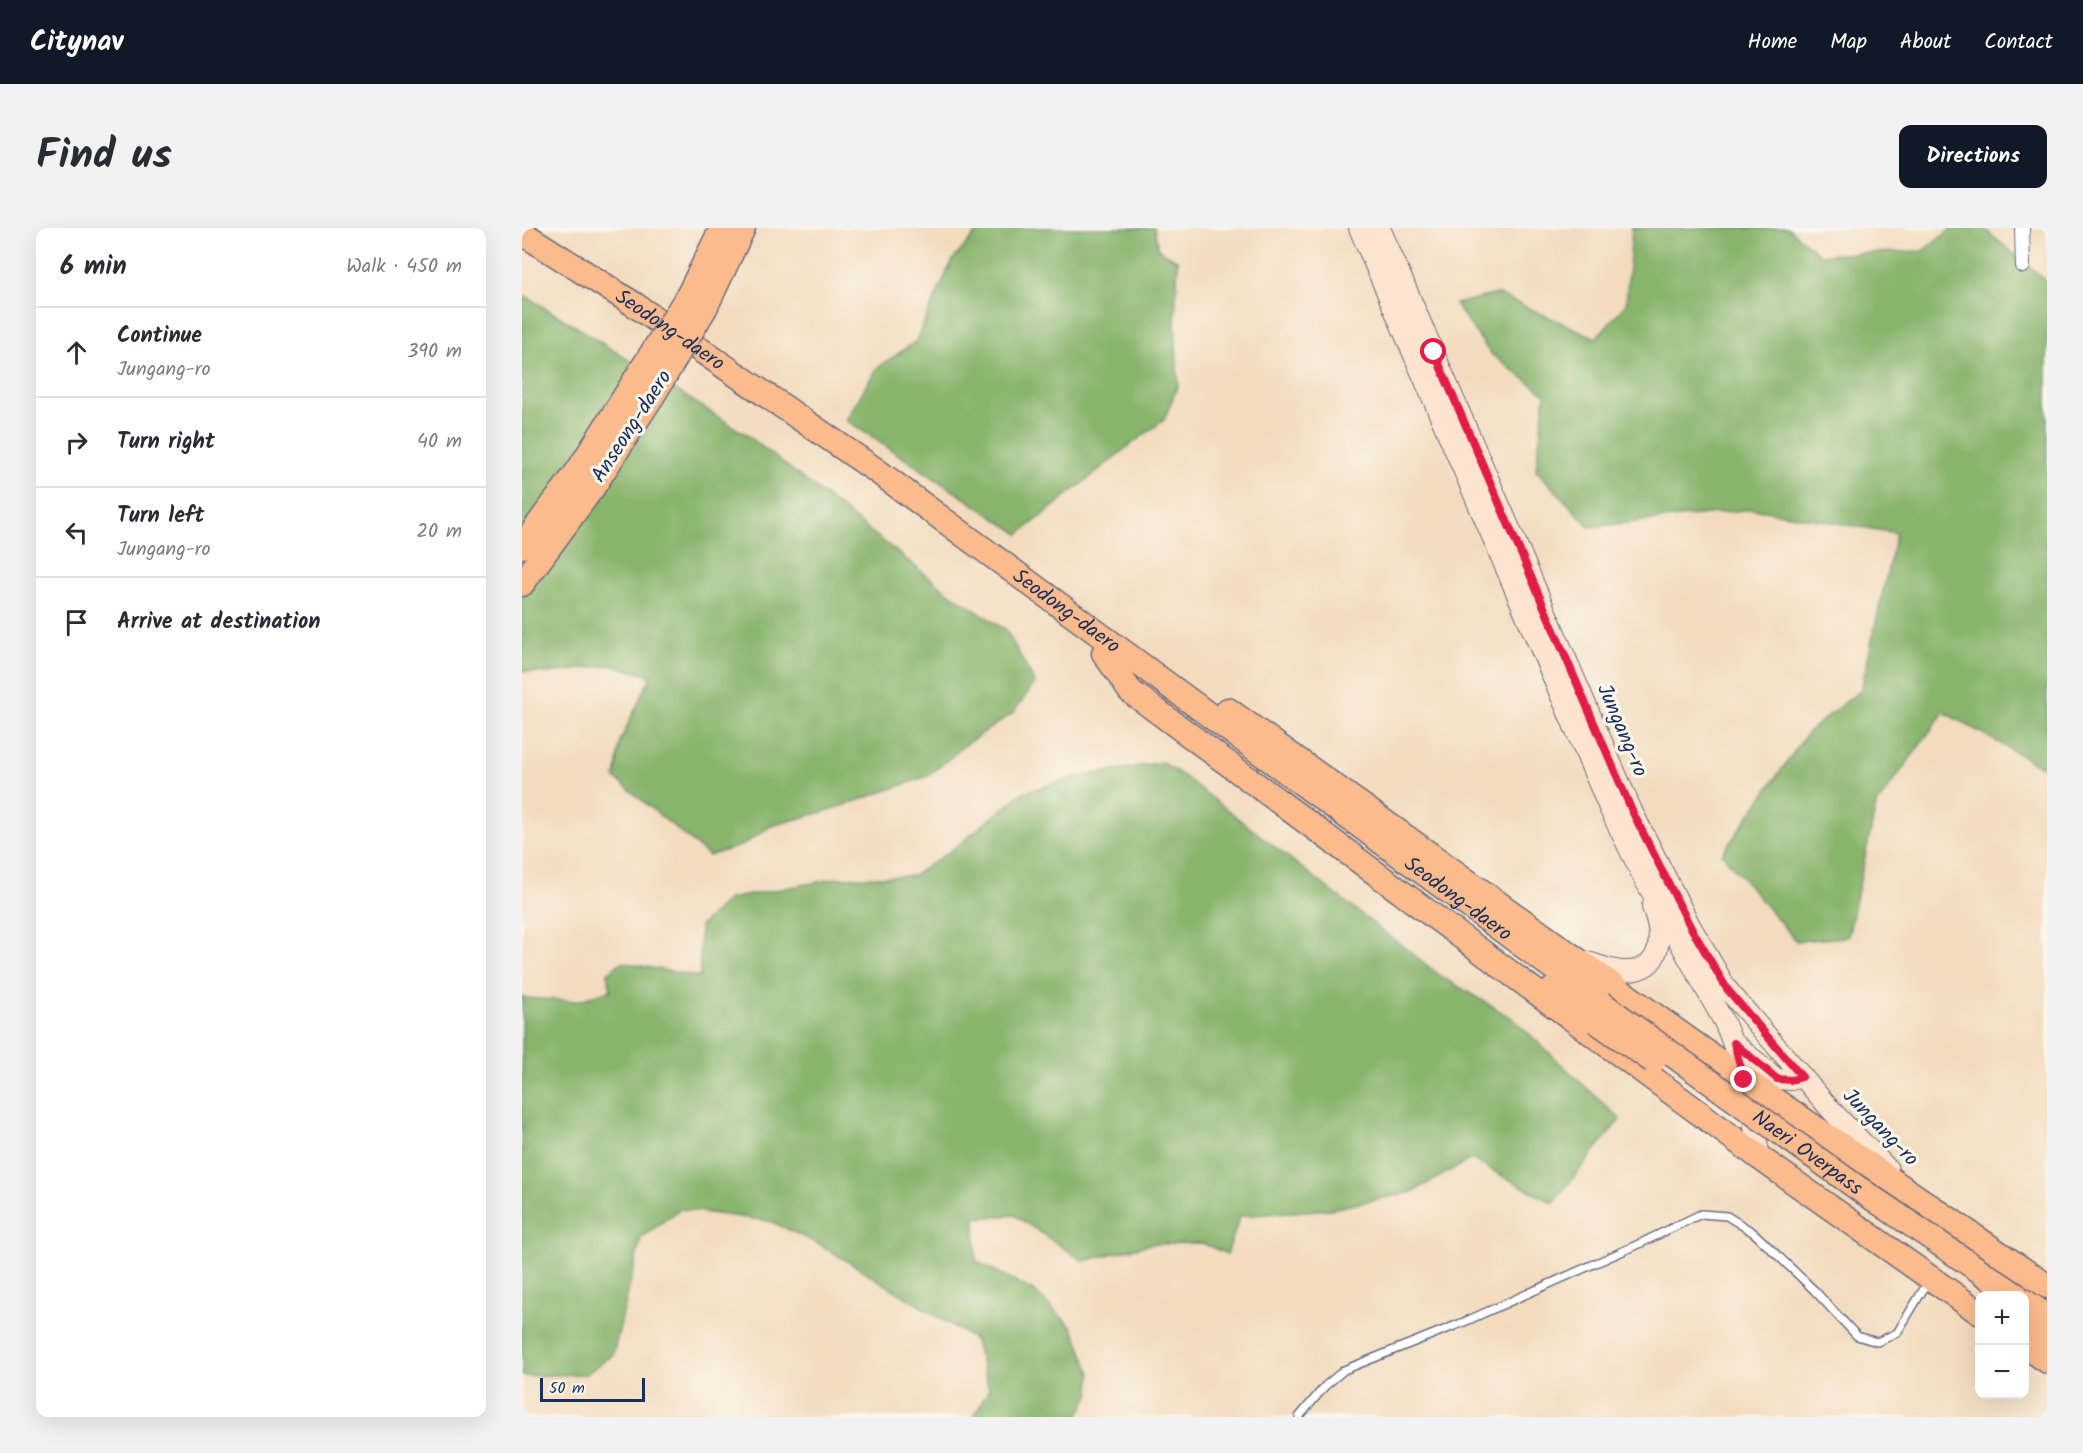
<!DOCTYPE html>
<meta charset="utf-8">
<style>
:root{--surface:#fff;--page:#f2f2f3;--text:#2b2b33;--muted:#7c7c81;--line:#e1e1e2;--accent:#111827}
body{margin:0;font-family:Kalam,sans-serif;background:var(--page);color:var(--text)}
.controls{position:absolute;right:18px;bottom:18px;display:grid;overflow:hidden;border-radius:12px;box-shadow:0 6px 24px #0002}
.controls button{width:54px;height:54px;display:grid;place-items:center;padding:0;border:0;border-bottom:2px solid var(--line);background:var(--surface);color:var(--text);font:30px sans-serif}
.scale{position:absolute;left:18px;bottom:15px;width:105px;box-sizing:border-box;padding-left:6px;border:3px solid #1b2f5e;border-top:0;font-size:16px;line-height:21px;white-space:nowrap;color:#1b2f5e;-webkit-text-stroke:4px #fbf7ec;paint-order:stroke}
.stop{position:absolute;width:18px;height:18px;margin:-14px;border:4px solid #e11d48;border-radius:50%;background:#fff}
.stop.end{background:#e11d48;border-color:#fff;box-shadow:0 2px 6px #0008}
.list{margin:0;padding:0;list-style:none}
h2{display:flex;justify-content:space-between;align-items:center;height:78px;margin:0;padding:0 24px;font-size:26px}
h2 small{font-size:20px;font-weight:400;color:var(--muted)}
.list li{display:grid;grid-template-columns:39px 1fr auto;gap:18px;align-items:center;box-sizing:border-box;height:90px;padding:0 24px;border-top:2px solid var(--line)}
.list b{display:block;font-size:22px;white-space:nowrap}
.list p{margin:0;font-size:20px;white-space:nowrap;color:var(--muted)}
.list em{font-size:20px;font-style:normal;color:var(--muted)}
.icon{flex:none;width:33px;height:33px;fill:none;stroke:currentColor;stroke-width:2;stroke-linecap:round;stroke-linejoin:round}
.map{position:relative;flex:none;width:1525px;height:1189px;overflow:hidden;border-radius:12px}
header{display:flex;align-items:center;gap:36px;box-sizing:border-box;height:84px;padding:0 30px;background:var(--accent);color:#fff}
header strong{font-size:28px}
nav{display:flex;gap:33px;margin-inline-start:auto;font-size:21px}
.intro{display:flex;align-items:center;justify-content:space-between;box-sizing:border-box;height:144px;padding:0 36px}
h1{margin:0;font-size:42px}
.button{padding:15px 27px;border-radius:12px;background:var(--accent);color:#fff;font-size:21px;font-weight:700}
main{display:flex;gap:36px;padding:0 36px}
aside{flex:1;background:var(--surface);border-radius:12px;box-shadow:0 6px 24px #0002}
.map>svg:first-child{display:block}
</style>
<header>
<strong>Citynav</strong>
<nav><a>Home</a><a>Map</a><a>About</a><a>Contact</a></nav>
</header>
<div class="intro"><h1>Find us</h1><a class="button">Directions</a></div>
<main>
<aside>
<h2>6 min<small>Walk · 450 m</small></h2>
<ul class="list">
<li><svg class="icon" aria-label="ahead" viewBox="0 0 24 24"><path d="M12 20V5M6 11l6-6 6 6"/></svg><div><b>Continue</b><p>Jungang-ro</p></div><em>390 m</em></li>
<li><svg class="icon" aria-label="right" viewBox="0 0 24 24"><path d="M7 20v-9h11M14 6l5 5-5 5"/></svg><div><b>Turn right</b></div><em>40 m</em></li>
<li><svg class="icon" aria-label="left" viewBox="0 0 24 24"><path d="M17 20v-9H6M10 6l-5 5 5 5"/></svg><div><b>Turn left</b><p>Jungang-ro</p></div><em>20 m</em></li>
<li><svg class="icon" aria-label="arrive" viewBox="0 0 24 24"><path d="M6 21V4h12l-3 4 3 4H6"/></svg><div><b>Arrive at destination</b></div></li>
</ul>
</aside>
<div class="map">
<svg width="1525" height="1189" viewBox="0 0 1525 1189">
<rect width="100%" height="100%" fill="#fbf7ec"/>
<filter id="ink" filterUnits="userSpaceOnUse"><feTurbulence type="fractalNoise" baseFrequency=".0167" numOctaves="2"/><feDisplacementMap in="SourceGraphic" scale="12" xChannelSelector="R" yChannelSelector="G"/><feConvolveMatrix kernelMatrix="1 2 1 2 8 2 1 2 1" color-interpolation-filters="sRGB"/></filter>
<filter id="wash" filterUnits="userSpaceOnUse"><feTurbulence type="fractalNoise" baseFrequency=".008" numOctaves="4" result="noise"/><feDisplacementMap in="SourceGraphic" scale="24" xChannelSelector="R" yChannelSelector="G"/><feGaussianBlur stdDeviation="1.35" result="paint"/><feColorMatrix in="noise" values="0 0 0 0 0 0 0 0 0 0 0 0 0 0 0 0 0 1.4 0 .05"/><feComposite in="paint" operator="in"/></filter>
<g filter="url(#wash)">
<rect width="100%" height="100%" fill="#f3dbbe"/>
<!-- forest -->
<path fill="#88b46c" stroke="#527265" stroke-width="1.5" d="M 455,0 L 632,0 L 636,21 L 656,33 L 653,92 L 656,157 L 642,192 L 604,220 L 497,306 L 324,192 L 354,141 L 394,113 L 430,33 L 455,4 Z
M 1110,0 L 1266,0 L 1298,27 L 1400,23 L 1431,0 L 1461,0 L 1525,53 L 1525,542 L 1422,484 L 1354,577 L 1326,709 L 1274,713 L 1200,626 L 1286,504 L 1339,462 L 1374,305 L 1231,281 L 1068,299 L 1014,242 L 1023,166 L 969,126 L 933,76 L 975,66 L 1074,110 L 1104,76 Z
M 0,66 L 56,100 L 225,207 L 430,367 L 484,402 L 513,455 L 491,485 L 444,516 L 406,548 L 311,581 L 249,598 L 221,617 L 187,628 L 93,550 L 98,513 L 129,448 L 89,437 L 27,445 L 0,443 Z
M 640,534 L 663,549 L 920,749 L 990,790 L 1098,891 L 1031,975 L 949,931 L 890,964 L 809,981 L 718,988 L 705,1026 L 680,1015 L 629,1016 L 561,1033 L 492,987 L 453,990 L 454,1033 L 512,1063 L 550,1099 L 569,1145 L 568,1165 L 556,1189 L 452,1189 L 467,1160 L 452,1111 L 301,1018 L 248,993 L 158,981 L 119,1010 L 91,1127 L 64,1146 L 0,1148 L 0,768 L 3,770 L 55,773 L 89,762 L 85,746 L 99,734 L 178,749 L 178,698 L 207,671 L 316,650 L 391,648 L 431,621 L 502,564 L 556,549 Z"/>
</g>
<g filter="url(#ink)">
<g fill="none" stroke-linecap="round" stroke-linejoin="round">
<!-- service casing -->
<g stroke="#676b80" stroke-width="10">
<path id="service" d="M 777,1189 L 803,1158 L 822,1142 L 942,1094 L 1119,1015 L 1179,986 L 1205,988 L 1232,1005 L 1291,1061 L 1335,1108 L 1355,1114 L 1375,1105 L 1407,1052"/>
</g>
<!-- minor casing -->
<g stroke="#676b80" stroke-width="16">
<path id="minor" d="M 1500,0 L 1501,38"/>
</g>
<!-- secondary casing -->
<g stroke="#676b80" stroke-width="22">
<path id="secondary" d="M 837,0 L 1088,582 L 1121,649 L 1202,794 C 1222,838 1229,884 1238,930
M 858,0 L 1110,583 L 1168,697 L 1205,761 L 1309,882 L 1366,941
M 1062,733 C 1075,736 1091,744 1104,743 C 1142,743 1141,706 1130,679
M 1212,815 L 1255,851 L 1269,852 L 1280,849"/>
</g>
<!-- trunk casing -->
<g stroke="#676b80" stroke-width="27">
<g id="trunk">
<path id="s1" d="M 0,5 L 110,75 L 355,243 L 1079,775"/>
<path d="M 166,68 L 200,0"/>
<path d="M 183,80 L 221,0"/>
<path d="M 0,318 L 56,243 L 112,154"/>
<path d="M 0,356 L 71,259 L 131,167"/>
<path d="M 582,425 L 608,463 L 1238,930 L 1458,1085"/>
<path d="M 706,482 L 1223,852 L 1525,1058"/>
<path d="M 1031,761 L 1074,793"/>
<path d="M 1502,1073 L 1525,1088"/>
<path d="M 1502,1093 L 1525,1109"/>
<path d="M 1502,1117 L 1525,1133"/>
</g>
</g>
<!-- service -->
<use href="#service" stroke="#fff" stroke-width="7"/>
<!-- minor -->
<use href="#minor" stroke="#fff" stroke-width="14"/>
<!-- secondary -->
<use href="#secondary" stroke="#fde4d1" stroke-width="20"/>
<!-- trunk -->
<use href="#trunk" stroke="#fbbb8c" stroke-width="24"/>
<!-- trunk-bridge casing -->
<g stroke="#676b80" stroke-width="27" stroke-linecap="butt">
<g id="trunk-bridge">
<path d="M 112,154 L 166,68"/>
<path d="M 131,167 L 183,80"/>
<path id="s2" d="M 1079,775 L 1337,961 L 1495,1068"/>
<path d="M 1074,793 L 1131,833"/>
</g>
</g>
<!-- trunk-bridge -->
<use href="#trunk-bridge" stroke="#fbbb8c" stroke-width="24"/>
</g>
</g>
<g fill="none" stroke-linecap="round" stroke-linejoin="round" filter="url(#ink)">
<!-- route -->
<path stroke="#e11d48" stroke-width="8" d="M 912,124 L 1110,583 L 1168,698 L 1205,761 L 1280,849 L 1269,852 L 1255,851 L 1212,815 L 1222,852"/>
</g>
<g text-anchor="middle" stroke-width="6" stroke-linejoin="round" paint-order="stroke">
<!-- street labels -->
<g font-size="21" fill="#1b2f5e" stroke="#fbf7ec">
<text dy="7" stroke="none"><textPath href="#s1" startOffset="177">Seodong-daero</textPath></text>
<text transform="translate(109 198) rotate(-57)" y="7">Anseong-daero</text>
<text dy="7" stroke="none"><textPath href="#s1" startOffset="663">Seodong-daero</textPath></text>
<text transform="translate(1101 502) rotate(67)" y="7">Jungang-ro</text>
<text dy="7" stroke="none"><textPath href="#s1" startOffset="1149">Seodong-daero</textPath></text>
<text transform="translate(1359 899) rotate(46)" y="7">Jungang-ro</text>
<text dy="7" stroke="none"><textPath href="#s2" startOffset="255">Naeri Overpass</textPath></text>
</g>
</g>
</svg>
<div class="controls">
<button>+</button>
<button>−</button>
</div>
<div class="scale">50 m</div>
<div class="stop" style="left:912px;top:124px"></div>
<div class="stop end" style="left:1222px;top:852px"></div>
</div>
</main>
